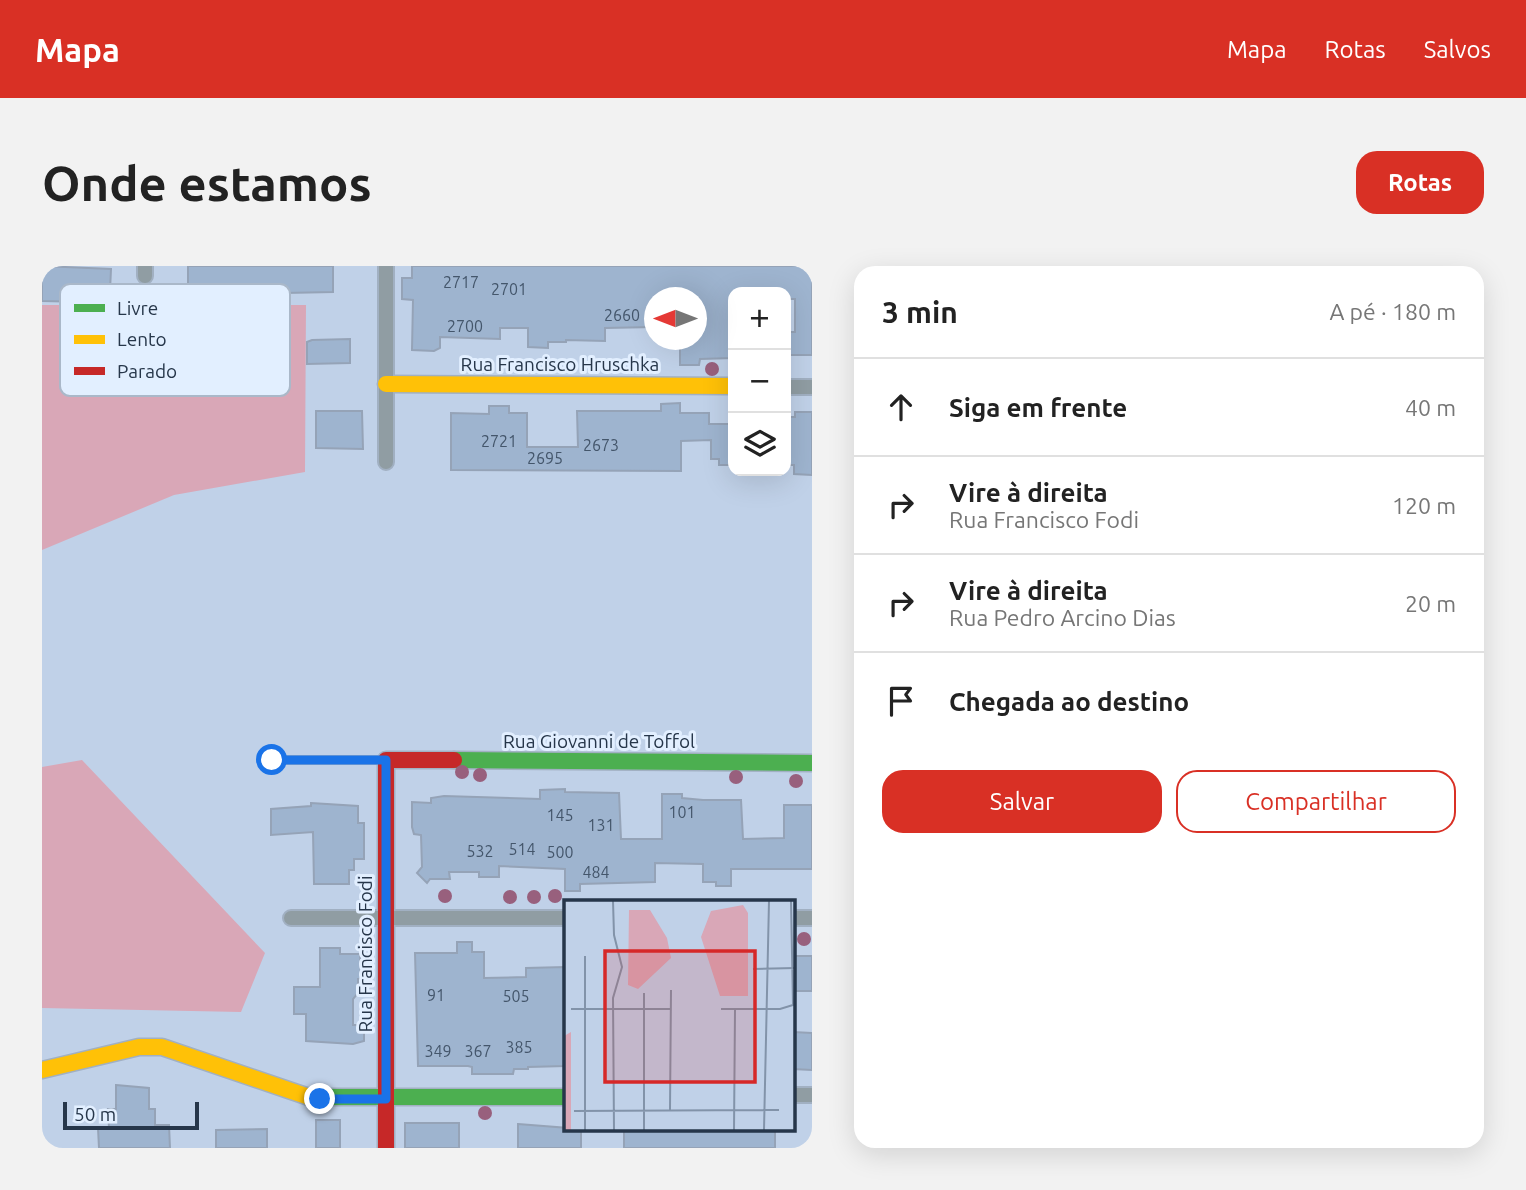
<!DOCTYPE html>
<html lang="pt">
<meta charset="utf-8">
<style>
:root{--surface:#fff;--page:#f2f2f2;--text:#222;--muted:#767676;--line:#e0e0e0;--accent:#d93025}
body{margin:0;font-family:Ubuntu,sans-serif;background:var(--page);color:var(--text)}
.controls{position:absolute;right:21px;top:21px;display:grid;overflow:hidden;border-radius:14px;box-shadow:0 7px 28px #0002}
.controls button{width:63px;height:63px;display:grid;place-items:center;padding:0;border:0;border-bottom:2px solid var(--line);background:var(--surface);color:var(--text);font:35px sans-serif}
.compass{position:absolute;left:602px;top:21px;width:63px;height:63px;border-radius:50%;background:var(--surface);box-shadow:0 7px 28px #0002;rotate:270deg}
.scale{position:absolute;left:21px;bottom:18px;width:136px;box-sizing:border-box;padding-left:7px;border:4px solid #26364a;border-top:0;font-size:19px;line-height:24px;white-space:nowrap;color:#26364a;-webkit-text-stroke:5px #e2efff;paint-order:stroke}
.stop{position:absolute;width:21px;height:21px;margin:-16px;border:5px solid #1a73e8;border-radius:50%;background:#fff}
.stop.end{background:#1a73e8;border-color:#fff;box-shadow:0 2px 7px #0008}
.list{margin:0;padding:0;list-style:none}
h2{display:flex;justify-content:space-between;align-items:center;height:91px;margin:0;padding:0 28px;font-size:30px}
h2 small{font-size:23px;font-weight:400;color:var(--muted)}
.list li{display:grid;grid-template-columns:46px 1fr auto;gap:21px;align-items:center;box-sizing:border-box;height:98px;padding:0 28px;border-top:2px solid var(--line)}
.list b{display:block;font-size:26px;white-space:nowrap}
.list p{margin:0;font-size:23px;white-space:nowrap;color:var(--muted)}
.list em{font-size:23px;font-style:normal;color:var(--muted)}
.actions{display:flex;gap:14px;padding:21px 28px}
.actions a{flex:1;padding:16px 0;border:2px solid var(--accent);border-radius:21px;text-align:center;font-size:24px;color:var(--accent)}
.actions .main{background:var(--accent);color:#fff}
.icon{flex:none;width:38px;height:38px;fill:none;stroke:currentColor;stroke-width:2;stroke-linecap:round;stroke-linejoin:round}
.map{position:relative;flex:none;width:770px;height:882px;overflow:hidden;border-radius:21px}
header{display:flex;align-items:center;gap:42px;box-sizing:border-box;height:98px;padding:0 35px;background:var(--accent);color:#fff}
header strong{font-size:33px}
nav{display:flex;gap:38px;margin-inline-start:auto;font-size:24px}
.intro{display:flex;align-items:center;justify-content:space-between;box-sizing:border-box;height:168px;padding:0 42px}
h1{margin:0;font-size:49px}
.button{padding:18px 32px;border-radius:21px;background:var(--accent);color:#fff;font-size:24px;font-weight:700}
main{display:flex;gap:42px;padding:0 42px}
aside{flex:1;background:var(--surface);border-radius:21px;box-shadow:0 7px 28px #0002}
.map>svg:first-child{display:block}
</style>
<header>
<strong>Mapa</strong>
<nav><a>Mapa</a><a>Rotas</a><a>Salvos</a></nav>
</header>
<div class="intro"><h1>Onde estamos</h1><a class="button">Rotas</a></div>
<main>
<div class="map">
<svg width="770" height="882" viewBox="0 0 770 882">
<rect width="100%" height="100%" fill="#c0d1e8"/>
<!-- green -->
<path fill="#d9a7b7" d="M 0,39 L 264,39 L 263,206 L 132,229 L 0,284 Z
M 40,494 L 223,687 L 199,746 L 0,742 L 0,501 Z"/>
<!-- building -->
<path fill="#9eb4cf" stroke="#95a3b7" stroke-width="2" d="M 0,0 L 69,3 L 68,25 L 58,25 L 57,29 L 43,29 L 43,36 L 0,35 Z
M 146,0 L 291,0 L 291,26 L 242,27 L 242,30 L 228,31 L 146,29 Z
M 370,0 L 770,0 L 770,89 L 744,89 L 744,66 L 753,66 L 753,33 L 744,33 L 744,26 L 691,26 L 691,92 L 658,93 L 657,99 L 638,99 L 638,74 L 654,74 L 654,32 L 612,32 L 612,61 L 563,62 L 563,75 L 524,74 L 524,76 L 506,76 L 506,82 L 486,81 L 486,62 L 458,62 L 458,73 L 398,71 L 398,82 L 392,85 L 370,84 L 371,34 L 360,33 L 360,12 L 370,12 Z
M 308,73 L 308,97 L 265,98 L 265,76 L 270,74 Z
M 638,137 L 638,147 L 667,147 L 667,158 L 691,158 L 691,199 L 677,199 L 677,193 L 669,193 L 669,174 L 639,175 L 639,205 L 409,204 L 409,147 L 447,148 L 447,140 L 467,140 L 467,147 L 485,147 L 485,181 L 536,181 L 535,145 L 619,145 L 619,138 Z
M 274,145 L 320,145 L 321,183 L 274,182 Z
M 753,146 L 770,146 L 770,209 L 752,208 L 752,199 L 744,199 L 744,151 L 753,151 Z
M 523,523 L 523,526 L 577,527 L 579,573 L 620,573 L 620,528 L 640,528 L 640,532 L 661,534 L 699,534 L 701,573 L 742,572 L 742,539 L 770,539 L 770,603 L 689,603 L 689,620 L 674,620 L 674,616 L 661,616 L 661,598 L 613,597 L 613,616 L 538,618 L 538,625 L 523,625 L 523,603 L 457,600 L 457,611 L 437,611 L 437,606 L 407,606 L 408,613 L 388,613 L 385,617 L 375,607 L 380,601 L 379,569 L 372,568 L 370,561 L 370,536 L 389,537 L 389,532 L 402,530 L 498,533 L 498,524 Z
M 269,537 L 316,540 L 316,557 L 322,557 L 322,593 L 312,593 L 312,604 L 307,604 L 307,618 L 272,618 L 271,566 L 229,569 L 229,543 L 269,540 Z
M 415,676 L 430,676 L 430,686 L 442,686 L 442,712 L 484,711 L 484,702 L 523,701 L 523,800 L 486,801 L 486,803 L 472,803 L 471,808 L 430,808 L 430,801 L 426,800 L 376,800 L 373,687 L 415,687 Z
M 278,682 L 298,682 L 298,688 L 318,688 L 319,713 L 316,713 L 316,727 L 311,733 L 311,759 L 322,759 L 322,775 L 311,778 L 264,775 L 264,748 L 252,748 L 252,721 L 278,721 Z
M 751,690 L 770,690 L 770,725 L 751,725 Z
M 751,766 L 770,767 L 770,804 L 751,803 Z
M 74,819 L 107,822 L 107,843 L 113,843 L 113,859 L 127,859 L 128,882 L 57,882 L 56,862 L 67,862 L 66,843 L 74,843 Z
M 274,854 L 298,854 L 298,882 L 274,882 Z
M 363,857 L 417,857 L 417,882 L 363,882 Z
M 476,858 L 539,863 L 539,882 L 476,882 Z
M 225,863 L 225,882 L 174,882 L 174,864 Z
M 582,863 L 733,863 L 733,882 L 582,882 Z"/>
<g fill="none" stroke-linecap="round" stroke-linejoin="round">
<!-- lane casing -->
<g stroke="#a1b0c2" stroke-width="10">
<path id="lane" d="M 230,494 L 343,494"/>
</g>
<!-- street casing -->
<g stroke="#a1b0c2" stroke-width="18">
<path id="street" d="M 103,0 L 103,10
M 344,0 L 344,196
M 744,121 L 770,121
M 249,652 L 523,652
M 751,652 L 770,652
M 751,829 L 770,829"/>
</g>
<!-- fast casing -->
<g stroke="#a1b0c2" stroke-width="19">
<path id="fast" d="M 412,494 L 770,497
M 267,831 L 523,831"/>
</g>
<!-- slow casing -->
<g stroke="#a1b0c2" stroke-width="19">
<path id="slow" d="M 344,118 L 691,120
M 0,804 L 97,781 L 120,781 L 267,831"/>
</g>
<!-- jam casing -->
<g stroke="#a1b0c2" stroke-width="19">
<path id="jam" d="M 344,882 L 344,494 L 412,494"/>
</g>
<!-- lane -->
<use href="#lane" stroke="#909da3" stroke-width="7"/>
<!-- street -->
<use href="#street" stroke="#909da3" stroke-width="14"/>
<!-- fast -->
<use href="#fast" stroke="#4caf50" stroke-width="16"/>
<!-- slow -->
<use href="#slow" stroke="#ffc107" stroke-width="16"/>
<!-- jam -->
<use href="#jam" stroke="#c62828" stroke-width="16"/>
</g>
<!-- trees -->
<g fill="#98607d">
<circle cx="670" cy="103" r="7"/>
<circle cx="420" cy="506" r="7"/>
<circle cx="438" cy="509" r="7"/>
<circle cx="694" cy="511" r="7"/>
<circle cx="754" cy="515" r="7"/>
<circle cx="403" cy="630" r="7"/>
<circle cx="513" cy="630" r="7"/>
<circle cx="468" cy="631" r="7"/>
<circle cx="492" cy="631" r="7"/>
<circle cx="762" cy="673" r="7"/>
<circle cx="443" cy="847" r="7"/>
</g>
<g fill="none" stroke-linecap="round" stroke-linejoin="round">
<!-- route -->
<path stroke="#1a73e8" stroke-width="9" d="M 230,494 L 344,494 L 344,833 L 278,833"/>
</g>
<g text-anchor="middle" stroke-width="6" stroke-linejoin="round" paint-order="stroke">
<!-- number labels -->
<g font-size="16" fill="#44566b">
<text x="419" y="22">2717</text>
<text x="467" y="29">2701</text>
<text x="580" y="55">2660</text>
<text x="423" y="66">2700</text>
<text x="457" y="181">2721</text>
<text x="559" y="185">2673</text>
<text x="503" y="198">2695</text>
<text x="640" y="552">101</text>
<text x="518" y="555">145</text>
<text x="559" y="565">131</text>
<text x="480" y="589">514</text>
<text x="438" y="591">532</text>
<text x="518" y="592">500</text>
<text x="554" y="612">484</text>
<text x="394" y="735">91</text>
<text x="474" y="736">505</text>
<text x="477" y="787">385</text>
<text x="396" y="791">349</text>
<text x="436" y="791">367</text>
</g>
<!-- street labels -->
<g font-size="19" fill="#26364a" stroke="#e2efff">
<text x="518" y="105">Rua Francisco Hruschka</text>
<text x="557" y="482">Rua Giovanni de Toffol</text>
<text transform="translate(323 688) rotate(-90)" y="7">Rua Francisco Fodi</text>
</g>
</g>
<!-- overview -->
<g transform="translate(522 634)">
<rect width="231" height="231" fill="#c0d1e8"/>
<path d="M 179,5 L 184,13 L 184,96 L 156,96 L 137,37 L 147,11 ZM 65,10 L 86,10 L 103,38 L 107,58 L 74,89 L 64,85 ZM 7,132 L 7,230 L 0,230 L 0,136 Z" fill="#d9a7b7"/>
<path fill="none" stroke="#8293a9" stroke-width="2" d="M 49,1 L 50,35 L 58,67 L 49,98 L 50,230M 21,56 L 21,230M 189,69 L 231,68M 80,93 L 80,230M 7,109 L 107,109M 157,109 L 216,109 L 229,105 L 227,1M 106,210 L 107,90M 10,211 L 215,210M 170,230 L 171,110M 200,230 L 205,1"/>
<path fill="#d62828" fill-opacity="0.15" stroke="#d62828" stroke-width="3.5" d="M 41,51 L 191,51 L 191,182 L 41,182 Z"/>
<rect width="231" height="231" fill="none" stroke="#26364a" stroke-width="3.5"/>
</g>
<!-- legend -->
<rect x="18" y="18" width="230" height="112" rx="10" fill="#e2efff" stroke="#aab8c9" stroke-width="2"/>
<rect x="32" y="38" width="31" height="8" fill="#4caf50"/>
<rect x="32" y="69" width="31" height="9" fill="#ffc107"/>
<rect x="32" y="101" width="31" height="8" fill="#c62828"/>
<g font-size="19" fill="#26364a">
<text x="75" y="49">Livre</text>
<text x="75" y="80">Lento</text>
<text x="75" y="112">Parado</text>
</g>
</svg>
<div class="controls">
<button>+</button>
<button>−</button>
<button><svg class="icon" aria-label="layers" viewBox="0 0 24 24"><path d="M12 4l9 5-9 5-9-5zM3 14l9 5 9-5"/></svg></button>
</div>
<svg class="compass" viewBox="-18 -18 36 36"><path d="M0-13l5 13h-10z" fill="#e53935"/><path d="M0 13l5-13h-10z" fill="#767676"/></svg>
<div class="scale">50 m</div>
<div class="stop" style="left:230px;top:494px"></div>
<div class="stop end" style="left:278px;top:833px"></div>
</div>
<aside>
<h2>3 min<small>A pé · 180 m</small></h2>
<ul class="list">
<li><svg class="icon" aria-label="ahead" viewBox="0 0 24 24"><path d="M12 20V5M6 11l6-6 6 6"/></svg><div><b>Siga em frente</b></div><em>40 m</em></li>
<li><svg class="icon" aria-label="right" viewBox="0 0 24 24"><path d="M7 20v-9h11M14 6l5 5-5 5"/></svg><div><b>Vire à direita</b><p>Rua Francisco Fodi</p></div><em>120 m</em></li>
<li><svg class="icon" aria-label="right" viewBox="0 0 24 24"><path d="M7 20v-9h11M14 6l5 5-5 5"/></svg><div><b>Vire à direita</b><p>Rua Pedro Arcino Dias</p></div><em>20 m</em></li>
<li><svg class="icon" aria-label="arrive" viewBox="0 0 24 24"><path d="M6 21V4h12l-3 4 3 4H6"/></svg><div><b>Chegada ao destino</b></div></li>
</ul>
<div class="actions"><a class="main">Salvar</a><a>Compartilhar</a></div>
</aside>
</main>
